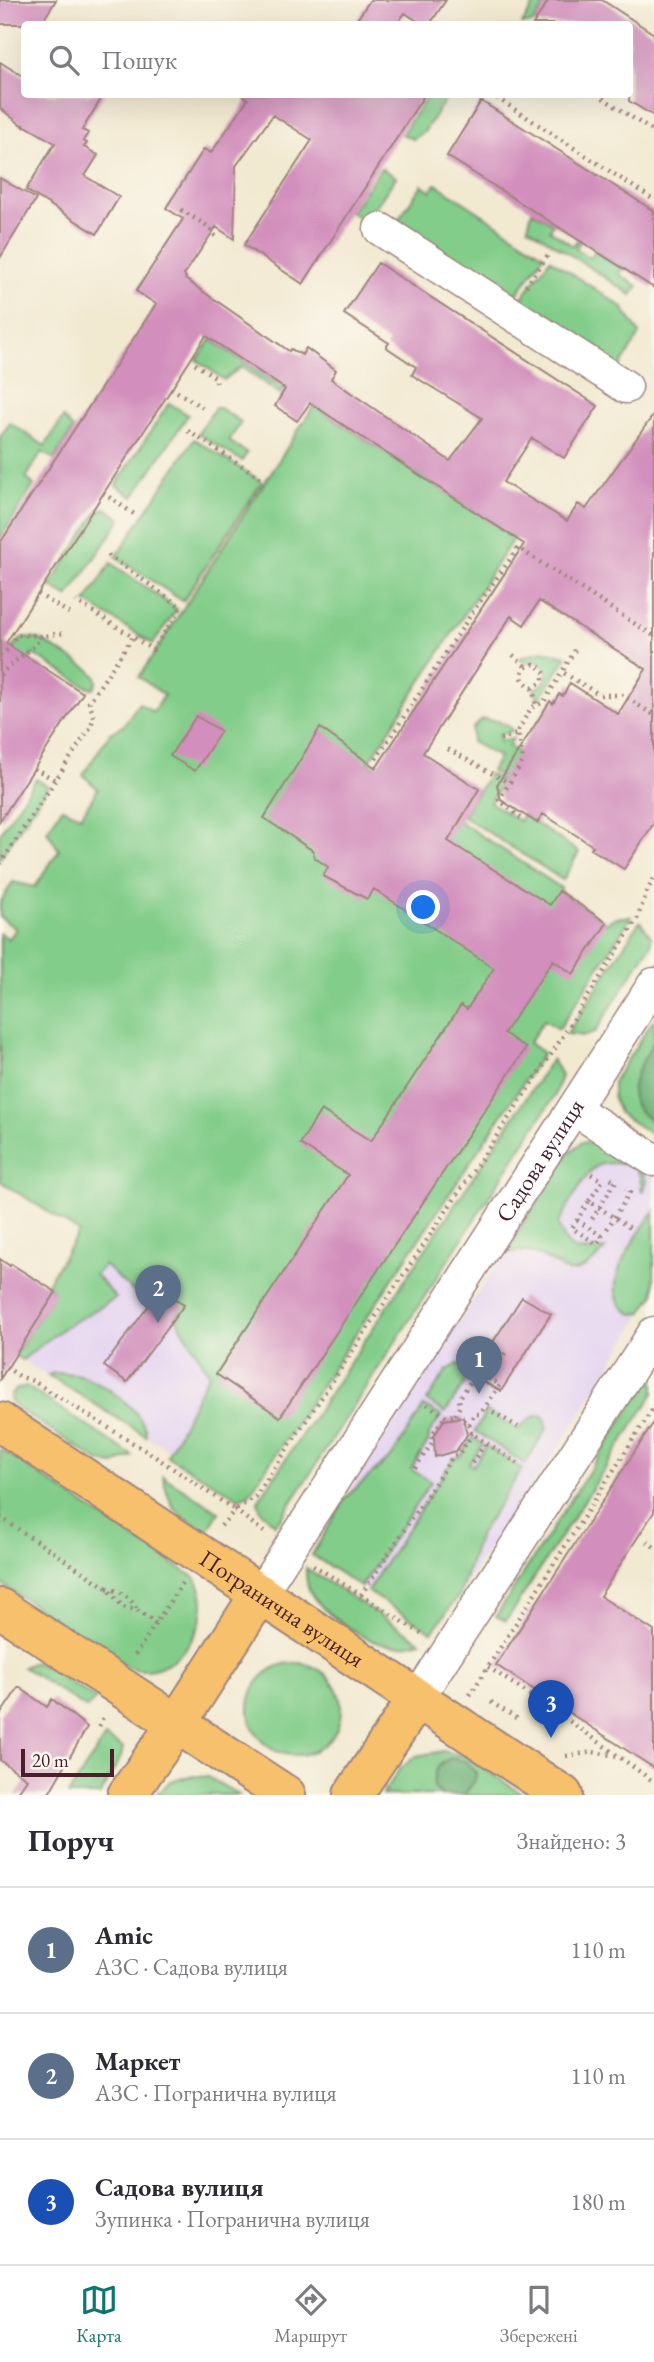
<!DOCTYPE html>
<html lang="uk">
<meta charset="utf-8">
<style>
:root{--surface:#fff;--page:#f2f2f3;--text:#2b2b33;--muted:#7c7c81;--line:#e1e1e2;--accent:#0f766e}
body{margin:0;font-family:"EB Garamond",serif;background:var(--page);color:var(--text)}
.scale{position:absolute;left:21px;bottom:18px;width:93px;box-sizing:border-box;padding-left:7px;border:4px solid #4a1f2b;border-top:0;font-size:19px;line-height:24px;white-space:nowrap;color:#4a1f2b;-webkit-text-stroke:5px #fbf7ec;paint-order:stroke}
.you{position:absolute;left:424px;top:908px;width:24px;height:24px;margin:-18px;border:5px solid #fff;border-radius:50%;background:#1a73e8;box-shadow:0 0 0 10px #1a73e833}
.badge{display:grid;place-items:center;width:46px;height:46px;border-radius:50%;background:var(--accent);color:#fff;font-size:23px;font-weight:700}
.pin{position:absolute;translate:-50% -58px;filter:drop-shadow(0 2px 4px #0008)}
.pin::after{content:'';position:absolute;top:37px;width:24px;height:21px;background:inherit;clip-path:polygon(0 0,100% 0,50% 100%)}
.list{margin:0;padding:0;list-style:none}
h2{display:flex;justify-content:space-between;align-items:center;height:91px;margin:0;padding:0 28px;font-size:30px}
h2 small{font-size:23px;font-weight:400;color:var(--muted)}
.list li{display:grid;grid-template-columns:46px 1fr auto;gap:21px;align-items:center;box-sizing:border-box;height:126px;padding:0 28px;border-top:2px solid var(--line)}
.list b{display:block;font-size:26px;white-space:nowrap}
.list p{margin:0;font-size:23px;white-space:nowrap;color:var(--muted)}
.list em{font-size:23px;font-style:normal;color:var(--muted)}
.icon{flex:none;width:38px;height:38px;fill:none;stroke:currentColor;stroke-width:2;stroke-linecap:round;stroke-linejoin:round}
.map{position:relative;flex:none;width:654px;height:1795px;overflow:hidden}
.search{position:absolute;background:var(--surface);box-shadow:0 7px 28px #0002;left:21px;right:21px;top:21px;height:77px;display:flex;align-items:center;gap:18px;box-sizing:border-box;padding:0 24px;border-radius:7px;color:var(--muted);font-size:26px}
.sheet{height:469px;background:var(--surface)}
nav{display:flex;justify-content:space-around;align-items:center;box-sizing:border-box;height:98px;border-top:2px solid var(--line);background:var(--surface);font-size:19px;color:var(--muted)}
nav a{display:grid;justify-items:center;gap:4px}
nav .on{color:var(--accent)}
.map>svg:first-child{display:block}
</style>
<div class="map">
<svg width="654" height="1795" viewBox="0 0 654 1795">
<rect width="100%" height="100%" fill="#fbf7ec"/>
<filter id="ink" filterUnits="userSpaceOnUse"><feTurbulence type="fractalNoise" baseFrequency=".0143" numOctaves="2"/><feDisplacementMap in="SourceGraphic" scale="14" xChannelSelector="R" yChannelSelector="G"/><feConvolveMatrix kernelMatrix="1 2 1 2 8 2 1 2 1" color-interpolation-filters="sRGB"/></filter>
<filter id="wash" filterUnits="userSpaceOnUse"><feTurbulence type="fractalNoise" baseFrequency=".00686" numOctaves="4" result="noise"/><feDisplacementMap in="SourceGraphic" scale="28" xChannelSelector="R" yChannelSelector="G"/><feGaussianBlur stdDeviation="1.57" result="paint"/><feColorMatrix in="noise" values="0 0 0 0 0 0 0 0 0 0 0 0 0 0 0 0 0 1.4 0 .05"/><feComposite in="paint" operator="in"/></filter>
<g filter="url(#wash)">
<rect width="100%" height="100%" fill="#f2e9d1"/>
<!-- built -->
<path fill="#e4d3f1" d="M 582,1142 L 593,1142 L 654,1174 L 654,1295 L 560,1445 L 432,1632 L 312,1555 L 327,1526 L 568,1154 Z
M 79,1232 L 183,1305 L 216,1374 L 186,1434 L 167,1456 L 170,1450 L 146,1436 L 146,1432 L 119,1398 L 101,1386 L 84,1376 L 68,1373 L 46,1375 L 15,1356 L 55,1292 L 46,1285 Z"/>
<!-- green -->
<path fill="#83cd8a" stroke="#66765a" stroke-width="2" d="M 537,0 L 548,0 L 532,24 L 522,24 Z
M 428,95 L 448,95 L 424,132 L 413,139 L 402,134 Z
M 381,168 L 396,177 L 365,222 L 351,212 Z
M 436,184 L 544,255 L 508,307 L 396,223 L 422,185 L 431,191 Z
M 532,211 L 553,224 L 550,230 L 573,246 L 577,240 L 580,242 L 576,249 L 590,258 L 595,251 L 623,269 L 619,274 L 638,286 L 632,295 L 528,227 Z
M 550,259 L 622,307 L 640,334 L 618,370 L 513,310 Z
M 211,340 L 284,389 L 280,394 L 241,367 L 224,380 L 197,360 Z
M 169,403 L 188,415 L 133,497 L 116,485 Z
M 314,406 L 514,537 L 369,762 L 561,888 L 560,891 L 607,923 C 614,916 622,917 631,917 L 559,1029 L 544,1020 L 529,1043 L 543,1053 L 249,1494 L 239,1498 L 167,1456 L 209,1373 L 176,1318 L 183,1305 L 157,1287 L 149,1298 L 139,1297 L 104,1265 L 95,1275 L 116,1298 L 63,1328 L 22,1360 L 15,1356 L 55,1292 L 46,1285 L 79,1232 L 0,1181 L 0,933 L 9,939 L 16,929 L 0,917 L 0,903 L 13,882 L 35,887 L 59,850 L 47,831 L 62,808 L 81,816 L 98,789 L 83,775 L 110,733 L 123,726 L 139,703 L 153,712 L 164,695 L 139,677 Z
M 215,408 L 220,408 L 241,422 L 229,441 L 247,453 L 242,461 L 198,434 Z
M 63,418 L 73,429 L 54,459 L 42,452 L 26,478 L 34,485 L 0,538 L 0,437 L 10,423 L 45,446 Z
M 194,439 L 262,482 L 183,601 L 116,557 Z
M 106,508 L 121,519 L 68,597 L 50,586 L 98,511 Z
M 111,563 L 177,609 L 153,644 L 86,602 Z
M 22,638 L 39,639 L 89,669 L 96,677 L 97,682 L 94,689 L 84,685 L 33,654 L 25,665 L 0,661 Z
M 542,651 L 567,656 L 542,696 L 538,698 L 534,689 C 544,686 549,679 546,669 L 538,661 L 525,663 L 520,658 Z
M 482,719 L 498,721 L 511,728 L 512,731 L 499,735 L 500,741 L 513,738 L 508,746 L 517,751 L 519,758 L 505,779 L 491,771 L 499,757 L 472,742 L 472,729 Z
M 489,774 L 503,782 L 490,802 L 519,821 L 523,815 L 579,852 L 563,880 L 463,816 Z
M 36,779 L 48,786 L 0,858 L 0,833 Z
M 640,921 L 651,936 L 651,944 L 595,1032 L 584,1036 L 567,1034 Z
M 654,1019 L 654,1136 L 619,1113 L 613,1096 L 613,1082 Z
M 552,1059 L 561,1075 L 555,1095 L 282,1517 L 275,1524 L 261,1511 L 258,1501 Z
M 582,1142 L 606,1144 L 640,1164 L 646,1181 L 642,1193 L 640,1176 L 632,1165 C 622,1164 609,1161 599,1165 C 586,1170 566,1210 558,1224 C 568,1254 576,1252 605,1249 C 596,1260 582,1273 567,1271 C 563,1270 560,1267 557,1265 C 538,1254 526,1247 504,1254 L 568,1154 Z
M 654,1211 L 654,1295 L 642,1313 L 632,1314 C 591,1292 638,1235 654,1211 Z
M 458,1364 L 476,1366 L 445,1413 L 427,1401 L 447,1370 Z
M 654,1371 L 654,1393 L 506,1621 L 496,1616 Z
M 54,1373 C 64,1373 77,1373 86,1377 C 106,1386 147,1413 146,1436 L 48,1375 Z
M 26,1386 L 133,1456 L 114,1464 L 100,1462 L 17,1408 L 10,1400 L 11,1394 L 17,1389 Z
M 424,1406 L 441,1416 L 429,1434 L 429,1440 L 411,1469 L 431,1482 L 361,1587 L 312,1555 L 346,1497 L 392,1456 Z
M 487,1411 L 518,1430 C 526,1421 546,1403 547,1428 L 525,1464 L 475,1431 Z
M 473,1437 L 483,1444 L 469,1463 L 473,1466 L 486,1446 L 522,1469 L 478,1537 L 460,1594 L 432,1632 L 367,1591 L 454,1458 L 460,1457 Z
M 0,1449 L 195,1578 C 222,1616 175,1685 128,1667 L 0,1583 Z
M 163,1476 L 219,1512 L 207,1532 C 176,1511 171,1514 163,1476 Z
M 306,1568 L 420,1641 C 410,1645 400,1647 388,1645 C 365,1642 318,1611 309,1589 C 306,1583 306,1574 306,1568 Z
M 34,1662 L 49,1669 L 96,1699 L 86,1708 L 23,1667 Z
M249 1709a46 46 0 1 1 92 0a46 46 0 1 1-92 0Z
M 105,1737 L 123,1748 L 121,1757 L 100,1795 L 68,1795 Z
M 443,1751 L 465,1756 L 524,1795 L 382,1795 L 400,1769 L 416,1756 Z
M 192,1776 L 208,1777 L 239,1795 L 155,1795 L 171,1781 Z"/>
<!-- forest -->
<path fill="#6ab076" stroke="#5a6850" stroke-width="2" d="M 654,1041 L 654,1121 C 614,1103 639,1068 654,1041 Z
M 451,1758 L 465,1761 L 476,1773 L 475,1780 L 464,1795 L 442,1795 L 434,1788 C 432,1773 437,1764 451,1758 Z"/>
<g id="blocks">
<!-- building -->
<path fill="#d28ebc" d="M 0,0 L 56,0 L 41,24 L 0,24 Z
M 370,0 L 446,0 L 430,24 L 422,24 L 405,13 L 397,24 L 354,24 Z
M 549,0 L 602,0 L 654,34 L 654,116 L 629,101 L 629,24 L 533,24 Z
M 0,62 L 24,77 L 24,94 L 104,94 L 82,130 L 88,133 L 83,141 L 87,143 L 84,147 L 98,155 L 85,176 L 119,197 L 97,234 L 26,190 L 55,143 L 24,125 L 24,127 L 0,108 Z
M 241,94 L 425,94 L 303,284 L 244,245 L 312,140 L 273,115 L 236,166 L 234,239 L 216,227 L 184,275 L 186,277 L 185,279 L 289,351 L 291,349 L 302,355 L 306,348 L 336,370 L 331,379 L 450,461 L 482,418 L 412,375 L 416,367 L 386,347 L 389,343 L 344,314 L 378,263 L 598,406 L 564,458 L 532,438 L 503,482 L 567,521 L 578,504 L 586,509 L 654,414 L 654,823 L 624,869 L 591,849 L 593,846 L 543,814 L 537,823 L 501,800 L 497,785 L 550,701 L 553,704 L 559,694 L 563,696 L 570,683 L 618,714 L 646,669 L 539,601 L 524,625 L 511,616 L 423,753 L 479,789 L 448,841 L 550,905 L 559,891 L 607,923 L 573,974 L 553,960 L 504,1033 L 526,1048 L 280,1417 L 216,1374 L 348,1175 L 300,1144 L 321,1110 L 371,1141 L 461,1005 L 467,1009 L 494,968 L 374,889 L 367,899 L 323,876 L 328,867 L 315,858 L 313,851 L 264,818 L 320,728 L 376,768 L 524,544 L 310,403 L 297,421 L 275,406 L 285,389 L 206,336 L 6,643 L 83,693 L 0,821 L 0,543 L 156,304 L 136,291 L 183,219 L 166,208 L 204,149 L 211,153 L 248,99 Z
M 481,101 L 654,211 L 654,288 L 447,156 Z
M 0,178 L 36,199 L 0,258 Z
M 196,716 L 221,731 L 195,771 L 170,756 Z
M 0,1259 L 10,1266 L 11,1264 L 56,1292 L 0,1379 Z
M 161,1289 L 184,1305 L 127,1382 L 104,1366 Z
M 522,1297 L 551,1314 L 501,1391 L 477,1379 L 479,1377 L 473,1373 Z
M 463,1417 L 467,1435 L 456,1451 L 435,1457 L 434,1436 L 444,1420 Z
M 654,1422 L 654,1512 L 600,1596 L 654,1631 L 654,1768 L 496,1665 Z
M 19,1687 L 47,1707 L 52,1699 L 87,1727 L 48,1795 L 16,1795 L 27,1779 L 0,1760 L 0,1715 Z"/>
</g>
</g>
<g filter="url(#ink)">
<use href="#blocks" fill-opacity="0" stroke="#9e847e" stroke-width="2"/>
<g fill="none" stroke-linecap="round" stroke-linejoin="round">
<!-- minor casing -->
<g stroke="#9e847e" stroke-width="35">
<g id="minor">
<path d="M 380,229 L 626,387"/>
<path d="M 574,1109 L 654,1160"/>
<path id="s1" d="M 260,1594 L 654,984"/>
<path d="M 417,1699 L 654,1333"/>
</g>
</g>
<!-- major casing -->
<g stroke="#9e847e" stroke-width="42">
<g id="major">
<path id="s2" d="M 0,1422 L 563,1795"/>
<path d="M 0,1608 L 286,1795"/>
<path d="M 127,1795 L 176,1725 L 260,1594"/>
<path d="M 353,1795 L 417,1699"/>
</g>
</g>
<!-- path -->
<path stroke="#9e847e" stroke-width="4.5" stroke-dasharray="2 5" stroke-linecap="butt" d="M 491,94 L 654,200
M 597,94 L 654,132
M 181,210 L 209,227 L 216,237
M 526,286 L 550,252
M 195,364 L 215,377 L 217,385
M 171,388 L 203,408
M 188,431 L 261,478
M 103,493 L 134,514
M 108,555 L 181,607 L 153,650 L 133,637
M 38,594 L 69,613
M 575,650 L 562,672 L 600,695 L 622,695 L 654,715
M 0,655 L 6,651 L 17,635 L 42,636 L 65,633
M 513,655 L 526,667
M 0,675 C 13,661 31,652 42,636
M 532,688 L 541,683 L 545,674 L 542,669 L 534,664 L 524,668 C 519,680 524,680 531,688 C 534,691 535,700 536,705
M 500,739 L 518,734
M 448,749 L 509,783
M 376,759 L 472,613 L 518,548 L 654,636
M 34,768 L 55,780
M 521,818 L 499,800 L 523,761 L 518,730 L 531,708 L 544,702 L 562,672
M 0,864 L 90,728 L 94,717 L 89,702 L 133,637 L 76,601
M 591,1174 L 603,1181
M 589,1201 L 604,1179
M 592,1219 L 616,1181 L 610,1178
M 577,1220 L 602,1236 L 597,1244 L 572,1228 L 589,1201 L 630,1228
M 607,1229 L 630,1192 L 625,1189
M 0,1363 L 19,1376 L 33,1381 L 154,1456 L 235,1510 L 255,1497 L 556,1047 L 637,919 L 647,891 L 654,879
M 489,1378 L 505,1353
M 427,1404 L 446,1417 L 454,1415 L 469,1424 L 471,1433 L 522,1466
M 455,1415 L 460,1406 L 459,1399 L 477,1372 L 500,1385 L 485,1407
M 469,1424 L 474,1414 L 480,1414 L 485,1407 L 518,1427
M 472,1463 L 486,1443
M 415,1468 L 432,1443 L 432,1434 L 445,1417
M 0,1517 L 107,1588 L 123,1607 L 137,1610 L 156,1623
M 221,1526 L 235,1510 L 264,1532
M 647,1541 L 654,1547
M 313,1565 L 424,1635
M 107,1588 C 122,1592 129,1595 137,1610
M 361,1595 L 453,1456 L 459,1454 L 471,1436 L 471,1433
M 135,1655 L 182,1583
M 488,1667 L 578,1727 L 654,1782
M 470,1695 L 654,1407
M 491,1702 L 516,1718 L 517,1722
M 99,1726 L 104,1715
M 566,1756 L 593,1752 L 616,1756"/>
<!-- minor -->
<use href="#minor" stroke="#fff" stroke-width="32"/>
<!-- major -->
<use href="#major" stroke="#f7c06c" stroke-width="38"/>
</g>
</g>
<g text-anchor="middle" stroke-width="5" stroke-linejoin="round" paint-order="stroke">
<!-- street labels -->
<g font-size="24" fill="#4a1f2b" stroke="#fbf7ec">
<text dy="8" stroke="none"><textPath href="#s1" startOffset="516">Садова вулиця</textPath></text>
<text dy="8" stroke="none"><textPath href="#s2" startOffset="338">Погранична вулиця</textPath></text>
</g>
</g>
</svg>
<div class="scale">20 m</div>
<div class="you"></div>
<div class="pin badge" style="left:479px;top:1394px;background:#5c6f8a">1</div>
<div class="pin badge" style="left:158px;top:1323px;background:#5c6f8a">2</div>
<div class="pin badge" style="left:551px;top:1738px;background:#1a4fb4">3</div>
<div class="search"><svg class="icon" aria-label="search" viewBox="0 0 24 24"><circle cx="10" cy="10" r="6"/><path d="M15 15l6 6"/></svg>Пошук</div>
</div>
<section class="sheet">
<h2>Поруч<small>Знайдено: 3</small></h2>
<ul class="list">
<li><span class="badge" style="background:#5c6f8a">1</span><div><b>Amic</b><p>АЗС · Садова вулиця</p></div><em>110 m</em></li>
<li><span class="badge" style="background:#5c6f8a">2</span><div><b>Маркет</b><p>АЗС · Погранична вулиця</p></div><em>110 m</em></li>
<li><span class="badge" style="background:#1a4fb4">3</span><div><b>Садова вулиця</b><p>Зупинка · Погранична вулиця</p></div><em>180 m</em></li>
</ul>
</section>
<nav>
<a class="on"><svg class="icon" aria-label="map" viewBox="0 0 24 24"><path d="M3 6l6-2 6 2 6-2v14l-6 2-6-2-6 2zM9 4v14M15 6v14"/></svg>Карта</a>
<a><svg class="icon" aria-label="directions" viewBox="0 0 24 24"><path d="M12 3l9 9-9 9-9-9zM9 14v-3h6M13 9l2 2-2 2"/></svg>Маршрут</a>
<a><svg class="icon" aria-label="saved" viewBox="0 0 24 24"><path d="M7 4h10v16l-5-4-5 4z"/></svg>Збережені</a>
</nav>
